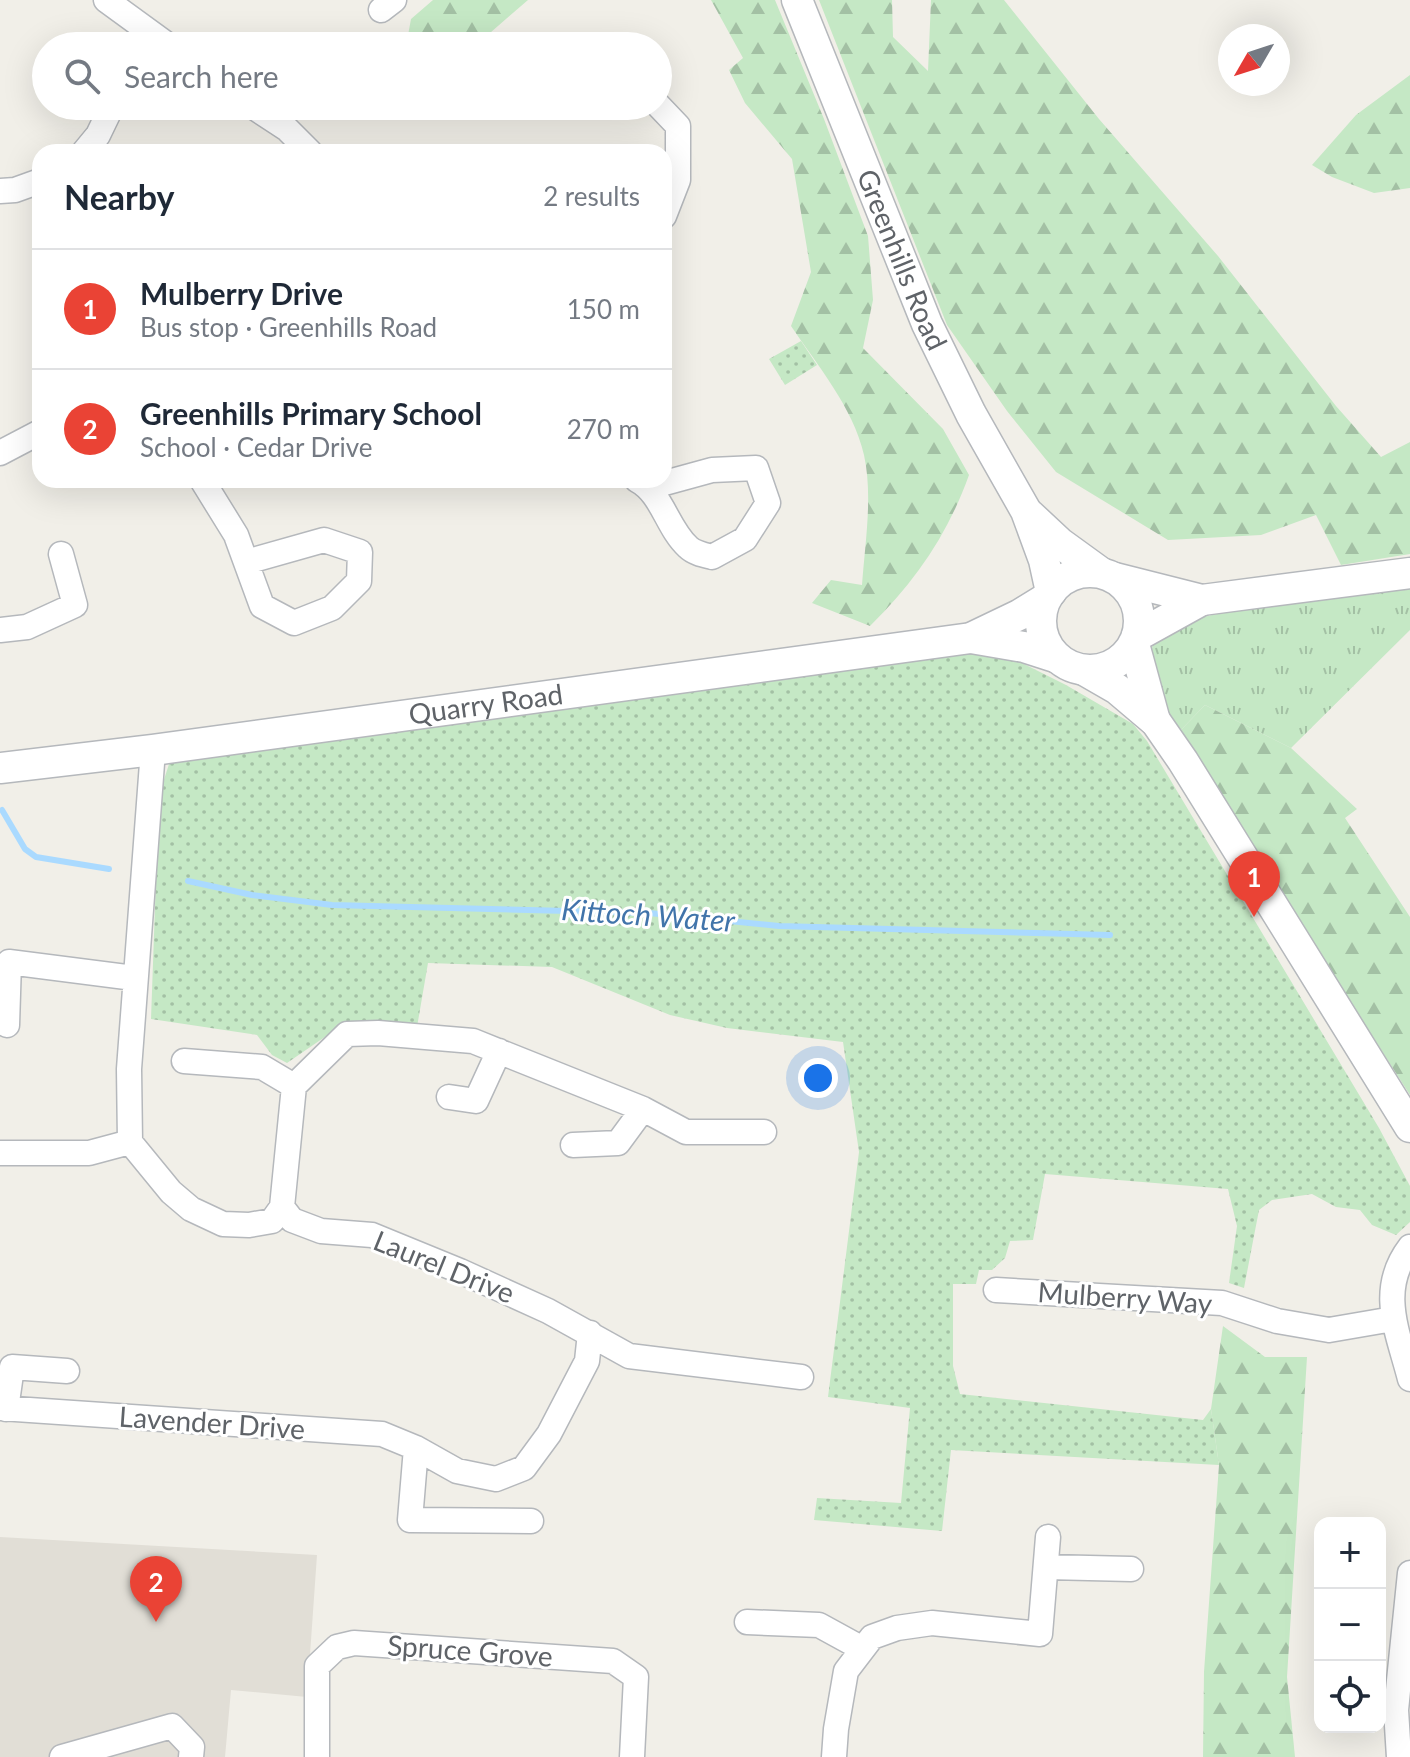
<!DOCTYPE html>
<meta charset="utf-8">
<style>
:root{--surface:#fff;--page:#f2f2f3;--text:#1f2937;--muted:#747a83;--line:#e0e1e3;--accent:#ea4335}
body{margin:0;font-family:Lato,sans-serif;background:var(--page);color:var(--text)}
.controls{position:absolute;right:24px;bottom:24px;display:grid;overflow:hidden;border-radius:16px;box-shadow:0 8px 32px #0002}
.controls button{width:72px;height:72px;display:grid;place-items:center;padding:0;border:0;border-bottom:2px solid var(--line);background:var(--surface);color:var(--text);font:40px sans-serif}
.compass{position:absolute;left:1218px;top:24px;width:72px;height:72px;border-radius:50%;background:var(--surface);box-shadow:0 8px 32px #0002;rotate:231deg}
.you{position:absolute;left:818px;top:1078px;width:28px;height:28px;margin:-20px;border:6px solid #fff;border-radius:50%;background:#1a73e8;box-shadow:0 0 0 12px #1a73e833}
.badge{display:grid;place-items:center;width:52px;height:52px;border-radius:50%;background:var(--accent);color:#fff;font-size:26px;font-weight:700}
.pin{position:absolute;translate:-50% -66px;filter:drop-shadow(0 2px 4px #0008)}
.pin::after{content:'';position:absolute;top:42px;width:28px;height:24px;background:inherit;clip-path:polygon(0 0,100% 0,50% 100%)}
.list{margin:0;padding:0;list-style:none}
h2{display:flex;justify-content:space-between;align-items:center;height:104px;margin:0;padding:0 32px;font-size:34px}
h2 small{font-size:26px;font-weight:400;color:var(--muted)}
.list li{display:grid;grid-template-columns:52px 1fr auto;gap:24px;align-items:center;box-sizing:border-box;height:120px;padding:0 32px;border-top:2px solid var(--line)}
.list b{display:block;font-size:30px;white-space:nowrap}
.list p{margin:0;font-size:26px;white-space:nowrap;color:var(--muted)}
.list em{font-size:26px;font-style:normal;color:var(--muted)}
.icon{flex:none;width:44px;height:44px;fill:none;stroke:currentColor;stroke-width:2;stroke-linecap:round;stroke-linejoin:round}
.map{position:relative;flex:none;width:1410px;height:1757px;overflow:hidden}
.search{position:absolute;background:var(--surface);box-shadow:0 8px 32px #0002;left:32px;top:32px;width:640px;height:88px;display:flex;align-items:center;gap:20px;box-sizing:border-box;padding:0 28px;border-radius:44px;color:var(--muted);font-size:30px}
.panel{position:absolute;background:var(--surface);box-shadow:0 8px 32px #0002;left:32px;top:144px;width:640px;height:344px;border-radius:24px}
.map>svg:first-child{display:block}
</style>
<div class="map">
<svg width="1410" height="1757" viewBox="0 0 1410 1757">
<defs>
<pattern id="grass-tufts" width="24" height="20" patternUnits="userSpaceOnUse" patternTransform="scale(2)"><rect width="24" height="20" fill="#c5e8c5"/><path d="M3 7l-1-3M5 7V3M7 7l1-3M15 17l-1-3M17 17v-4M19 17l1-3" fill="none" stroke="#a3c0a4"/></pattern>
<pattern id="forest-firs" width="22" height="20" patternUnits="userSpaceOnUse" patternTransform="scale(2)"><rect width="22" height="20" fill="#c5e8c5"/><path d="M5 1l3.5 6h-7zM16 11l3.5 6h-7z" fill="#a3c0a4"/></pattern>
<pattern id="park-dots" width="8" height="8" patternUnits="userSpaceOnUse" patternTransform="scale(2)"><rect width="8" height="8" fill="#c5e8c5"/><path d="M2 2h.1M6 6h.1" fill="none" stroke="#a3c0a4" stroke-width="1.8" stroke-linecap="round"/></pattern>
</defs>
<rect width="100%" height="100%" fill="#f1efe8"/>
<!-- education -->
<path fill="#e1ded6" d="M 0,1537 L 317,1555 L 307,1697 L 231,1690 L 225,1757 L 0,1757 Z"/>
<!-- grass -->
<path fill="url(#grass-tufts)" d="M 1410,588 L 1410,630 L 1291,748 L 1205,705 L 1178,733 L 1155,684 L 1150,659 L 1153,643 L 1174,623 L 1222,613 Z"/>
<!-- forest -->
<path fill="url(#forest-firs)" d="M 433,0 L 528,0 L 475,46 L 406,46 L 411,19 Z
M 711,0 L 775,0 L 824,119 L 868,236 L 873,300 L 863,348 L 943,429 L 969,475 C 948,534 915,582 870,626 L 812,603 L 831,580 L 862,585 C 865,543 873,496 864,455 C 853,407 817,365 791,326 L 811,272 L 792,159 L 745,103 L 729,70 L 743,58 Z
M 819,0 L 892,0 L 893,37 L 928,71 L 931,0 L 1004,0 L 1099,119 L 1218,256 L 1336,406 L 1381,457 L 1410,442 L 1410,554 L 1341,565 L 1316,515 L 1261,535 L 1168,540 L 1056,472 L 1007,411 L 947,325 Z
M 1410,75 L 1410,188 L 1374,193 L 1332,177 L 1312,165 L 1356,115 Z
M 1205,705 L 1291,748 L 1357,809 L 1345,818 L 1410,917 L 1410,1095 L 1178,733 Z
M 1223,1326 L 1265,1357 L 1307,1357 L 1287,1677 L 1295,1757 L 1203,1757 L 1204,1672 L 1219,1465 L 1211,1409 Z"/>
<!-- park -->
<path fill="url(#park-dots)" d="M 801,341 L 817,365 L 785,385 L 769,359 Z
M 981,651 L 1006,655 L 1066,685 L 1133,724 L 1147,741 L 1379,1128 L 1410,1186 L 1410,1222 L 1396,1235 L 1372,1225 L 1360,1210 L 1336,1207 L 1312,1194 L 1272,1200 L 1259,1210 L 1244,1288 L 1229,1283 L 1237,1226 L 1228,1189 L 1045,1174 L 1033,1240 L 1010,1241 L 1005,1258 L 992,1270 L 979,1270 L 976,1284 L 953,1284 L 953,1366 L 960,1394 L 1203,1420 L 1211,1409 L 1219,1465 L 951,1450 L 942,1531 L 814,1520 L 817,1498 L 901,1503 L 910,1408 L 828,1397 L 859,1152 L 843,1042 L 727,1028 L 670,1015 L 552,967 L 428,963 L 417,1027 L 348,1021 L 287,1063 L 272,1055 L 257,1035 L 151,1019 L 159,795 L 170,761 Z"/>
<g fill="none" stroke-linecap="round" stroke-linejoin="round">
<!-- stream -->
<path stroke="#aadaff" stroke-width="6" d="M 2,810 L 25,849 L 36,857 L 109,869
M 188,881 L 252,895 L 332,905 L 649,913 L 779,926 L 1110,935"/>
<!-- minor casing -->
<g stroke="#b5b8bc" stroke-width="27">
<path id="minor" d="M 106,0 L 169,46
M 381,10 L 394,0
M 658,105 L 678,126 L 678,180 L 664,216
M 252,106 L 287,129 L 310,152
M 84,152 L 98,135 L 112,106
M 0,191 L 15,190 L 40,181
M 0,453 L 40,432
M 202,480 L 236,535 L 262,606 L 294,623 L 332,608 L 359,581 L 360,552 L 324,540 L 246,562
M 637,480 C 662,493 667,528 688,547 C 694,553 704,555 712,557 L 745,539 L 768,503 L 756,468 L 712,470 L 650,487
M 0,630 L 27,627 L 75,605 L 61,554
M 153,750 L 129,1069 L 130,1142 L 171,1192 L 191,1209 L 223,1224 L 249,1225 L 272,1221 L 282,1207 L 292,1220 L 321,1231 L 372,1235 L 460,1271 L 548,1311 L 629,1356 L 801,1377
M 7,1025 L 9,962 L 134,978
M 184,1061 L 262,1067 L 294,1086
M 449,1097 L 476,1101 L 499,1051
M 573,1145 L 618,1143 L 643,1109
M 0,1153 L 89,1153 L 130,1142
M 282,1207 L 294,1086 L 347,1034 L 378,1033 L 473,1041 L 643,1109 L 686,1132 L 764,1132
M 1410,1247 C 1377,1290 1398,1332 1410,1379
M 996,1290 L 1222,1303 L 1277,1321 L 1329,1330 L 1393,1319
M 0,1408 L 382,1434 L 416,1448 L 457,1471 L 496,1479 L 524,1468 L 549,1434 L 587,1361 L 590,1333
M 6,1409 L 12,1367 L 67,1371
M 416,1448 L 410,1520 L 531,1521
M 1047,1567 L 1131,1569
M 747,1622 L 819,1625 L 861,1648
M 62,1757 L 172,1726 L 192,1747 L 191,1757
M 317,1757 L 317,1666 L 337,1647 L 354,1643 L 613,1661 L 636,1677 L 632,1757
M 834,1757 L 836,1729 L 846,1671 L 872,1637 L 897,1628 L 932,1623 L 1040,1634 L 1048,1537
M 1399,1757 L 1396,1710 L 1410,1573"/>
</g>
<!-- tertiary casing -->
<g stroke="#b5b8bc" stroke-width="33">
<g id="tertiary">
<path id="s1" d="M 797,0 L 927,324 L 971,414 L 1026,511 L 1044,560 L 1051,592"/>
<path d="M 1030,515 L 1060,543 L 1100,572"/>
<circle cx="1090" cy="621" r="49"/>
<path d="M 1115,578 L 1202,600 L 1410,573"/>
<path d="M 1137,636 L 1202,600"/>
<path d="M 971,638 L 1024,647 L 1055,657"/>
<path d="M 1134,644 L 1155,721"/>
<path d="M 1084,670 L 1117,689 L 1156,722 L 1183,761 L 1410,1127"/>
<path id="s2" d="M 0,768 L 153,750 L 971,638 L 1019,615 L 1045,599"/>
</g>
</g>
<!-- minor -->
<use href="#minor" stroke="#fff" stroke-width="24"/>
<!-- tertiary -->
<use href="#tertiary" stroke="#fff" stroke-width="30"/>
</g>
<g text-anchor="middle" stroke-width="6" stroke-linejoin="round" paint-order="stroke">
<!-- street labels -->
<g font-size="28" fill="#5f6368" stroke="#fff">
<text dy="10" stroke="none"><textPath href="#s1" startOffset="280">Greenhills Road</textPath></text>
<text dy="10" stroke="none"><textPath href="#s2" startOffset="490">Quarry Road</textPath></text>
<text transform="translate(444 1267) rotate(22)" y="10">Laurel Drive</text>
<text transform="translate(1125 1298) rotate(4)" y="10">Mulberry Way</text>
<text transform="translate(212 1423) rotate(4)" y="10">Lavender Drive</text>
<text transform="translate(470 1651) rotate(4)" y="10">Spruce Grove</text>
</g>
<!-- water labels -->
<g font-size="30" font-style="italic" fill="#4174aa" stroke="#fff">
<text transform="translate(648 916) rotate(4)" y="10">Kittoch Water</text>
</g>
</g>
</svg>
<div class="controls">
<button>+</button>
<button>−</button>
<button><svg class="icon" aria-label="locate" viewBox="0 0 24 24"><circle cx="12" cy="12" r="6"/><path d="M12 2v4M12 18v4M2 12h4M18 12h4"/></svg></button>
</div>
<svg class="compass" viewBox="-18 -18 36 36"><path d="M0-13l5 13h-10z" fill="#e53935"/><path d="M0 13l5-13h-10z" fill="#747a83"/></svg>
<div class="you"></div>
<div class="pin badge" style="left:1254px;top:917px">1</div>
<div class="pin badge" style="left:156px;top:1622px">2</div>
<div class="search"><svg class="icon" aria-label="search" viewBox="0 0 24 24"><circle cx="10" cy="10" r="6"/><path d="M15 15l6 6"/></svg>Search here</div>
<section class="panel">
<h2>Nearby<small>2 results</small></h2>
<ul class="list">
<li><span class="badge">1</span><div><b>Mulberry Drive</b><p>Bus stop · Greenhills Road</p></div><em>150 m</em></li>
<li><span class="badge">2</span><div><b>Greenhills Primary School</b><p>School · Cedar Drive</p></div><em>270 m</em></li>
</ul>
</section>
</div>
